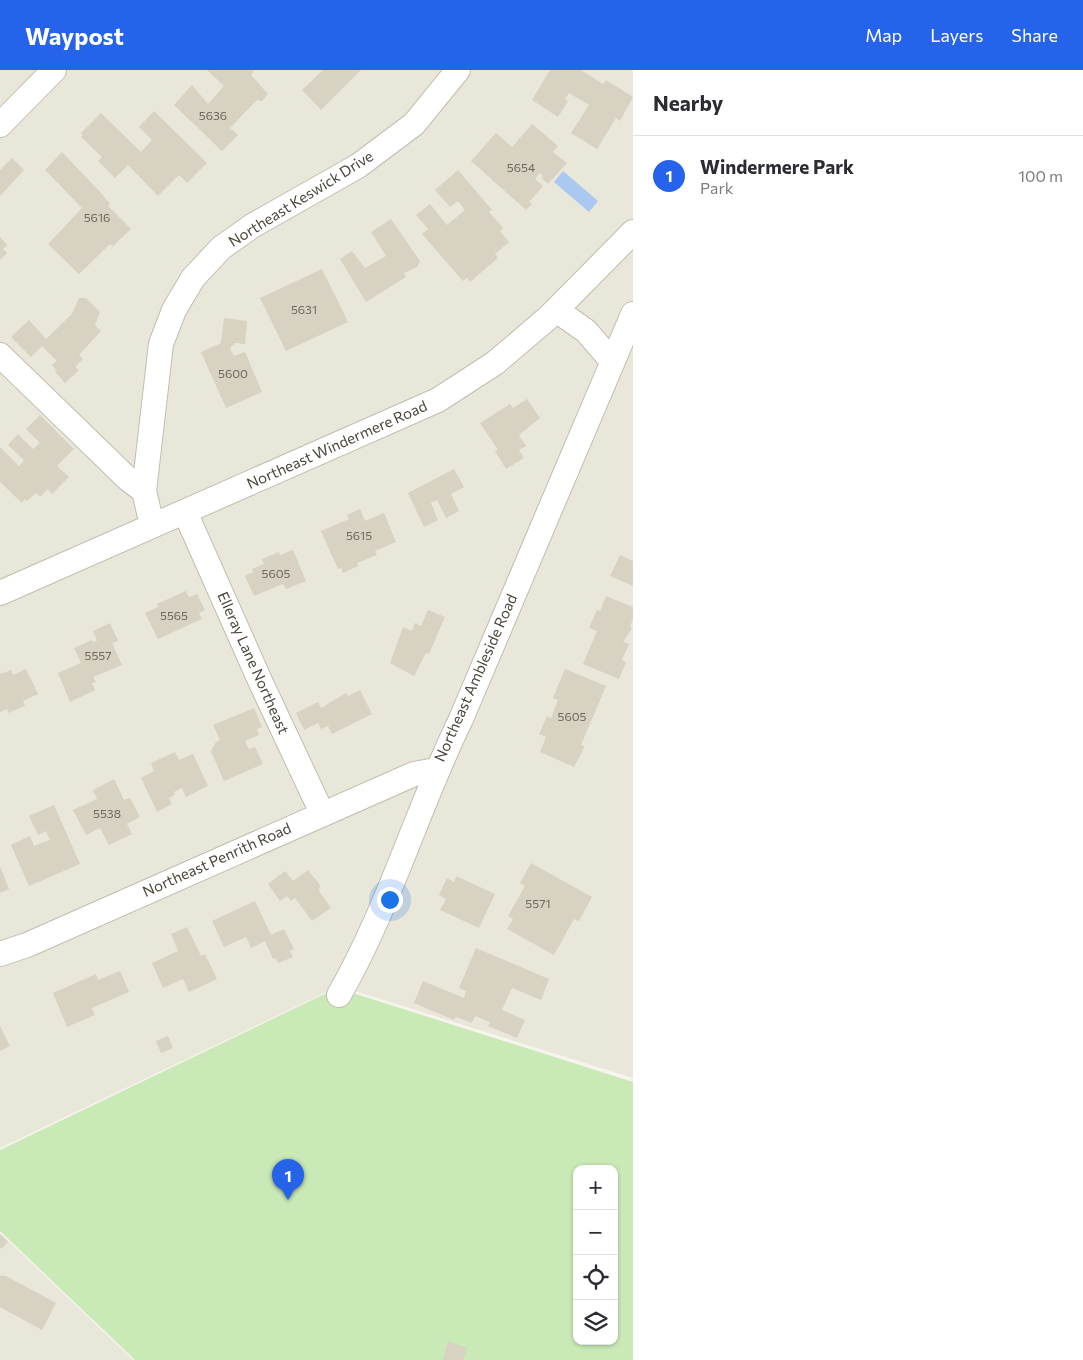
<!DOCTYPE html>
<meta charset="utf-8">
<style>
:root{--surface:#fff;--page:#f2f2f3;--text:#2b2b33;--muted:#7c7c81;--line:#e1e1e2;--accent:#2563eb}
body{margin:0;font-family:Commissioner,sans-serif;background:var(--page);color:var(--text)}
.controls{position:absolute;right:15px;bottom:15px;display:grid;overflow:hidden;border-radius:10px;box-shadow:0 1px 4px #0004}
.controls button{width:45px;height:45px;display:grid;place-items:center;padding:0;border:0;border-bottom:1px solid var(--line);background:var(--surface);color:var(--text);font:25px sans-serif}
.you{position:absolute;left:389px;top:829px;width:18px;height:18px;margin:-12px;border:4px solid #fff;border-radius:50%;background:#1a73e8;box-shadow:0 0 0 8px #1a73e833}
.badge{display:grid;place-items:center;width:32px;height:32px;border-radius:50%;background:var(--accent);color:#fff;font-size:16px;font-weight:700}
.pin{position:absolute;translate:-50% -41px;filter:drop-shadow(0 1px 2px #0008)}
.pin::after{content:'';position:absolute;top:26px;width:18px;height:15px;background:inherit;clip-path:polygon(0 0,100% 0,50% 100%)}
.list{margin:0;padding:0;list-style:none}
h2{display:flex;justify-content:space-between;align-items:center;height:65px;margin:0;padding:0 20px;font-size:21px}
h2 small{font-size:16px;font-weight:400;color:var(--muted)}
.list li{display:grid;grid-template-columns:32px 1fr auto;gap:15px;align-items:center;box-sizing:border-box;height:80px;padding:0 20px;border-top:1px solid var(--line)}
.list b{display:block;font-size:19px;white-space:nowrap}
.list p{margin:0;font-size:16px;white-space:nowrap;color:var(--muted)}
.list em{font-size:16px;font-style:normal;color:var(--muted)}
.icon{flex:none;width:28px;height:28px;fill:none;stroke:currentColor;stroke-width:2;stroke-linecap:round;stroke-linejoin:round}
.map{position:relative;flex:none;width:633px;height:1290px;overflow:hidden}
header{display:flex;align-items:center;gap:30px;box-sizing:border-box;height:70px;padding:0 25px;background:var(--accent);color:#fff}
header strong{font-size:24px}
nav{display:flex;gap:28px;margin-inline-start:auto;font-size:18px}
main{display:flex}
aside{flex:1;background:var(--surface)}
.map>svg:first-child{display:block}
</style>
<header>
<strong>Waypost</strong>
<nav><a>Map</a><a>Layers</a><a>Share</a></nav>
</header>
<main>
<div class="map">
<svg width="633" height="1290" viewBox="0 0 633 1290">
<rect width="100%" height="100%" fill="#f6f4ec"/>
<!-- residential -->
<path fill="#e9e7da" d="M 0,0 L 633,0 L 633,1008 L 339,916 L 0,1078 Z
M 0,1163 L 133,1290 L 0,1290 Z"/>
<!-- green -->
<path fill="#c9e9b6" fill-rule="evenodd" d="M 337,918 L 633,1012 L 633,1290 L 135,1290 L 0,1161 L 0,1080 ZM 577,1099 L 614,1099 L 614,1271 L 577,1271 Z"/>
<!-- water -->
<path fill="#aac8f0" d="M 563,101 L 598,131 L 589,142 L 554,112 Z"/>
<!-- building -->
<path fill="#d7d2c1" d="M 207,0 L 252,0 L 254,1 L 251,5 L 268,24 L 262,31 L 257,30 L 230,58 L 238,65 L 222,81 L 174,35 L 192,15 L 208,34 L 224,16 Z
M 323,0 L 361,0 L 321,40 L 302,20 Z
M 550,0 L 581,0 L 603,14 L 606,10 L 633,27 L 620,51 L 616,48 L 597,79 L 571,63 L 589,35 L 569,23 L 565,29 L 568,31 L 558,47 L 532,30 Z
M 154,41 L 207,93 L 187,113 L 179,105 L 158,126 L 128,95 L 115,108 L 98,91 L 102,87 L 81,67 L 83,65 L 81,63 L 101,43 L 141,82 L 152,70 L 139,57 Z
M 532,54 L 558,76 L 553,82 L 567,93 L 548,114 L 541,108 L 543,106 L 540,103 L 535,109 L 543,116 L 529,132 L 532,134 L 526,140 L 471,91 L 496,63 L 512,77 Z
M 62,82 L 101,123 L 110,134 L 108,136 L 131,159 L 113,176 L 110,174 L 79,204 L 48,174 L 82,138 L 45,100 Z
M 12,88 L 24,100 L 0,126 L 0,100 Z
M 458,100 L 492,140 L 489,142 L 503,158 L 500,161 L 509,172 L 495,184 L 498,188 L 470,212 L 467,208 L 463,211 L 422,164 L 428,159 L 416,145 L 430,134 L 447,155 L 465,140 L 458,131 L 450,137 L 435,120 Z
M 391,149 L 420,191 L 417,197 L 404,203 L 406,207 L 366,232 L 340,189 L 352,181 L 365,198 L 386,186 L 371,162 Z
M 0,167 L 7,175 L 3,179 L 7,183 L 0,190 Z
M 322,199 L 348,252 L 286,281 L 260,228 Z
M 79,228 L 86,228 L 100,242 L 95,255 L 101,261 L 79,285 L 83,289 L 75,297 L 79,300 L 65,313 L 55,302 L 57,301 L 52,295 L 57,291 L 42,276 L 31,287 L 11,267 L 29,250 L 46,269 L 72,244 Z
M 224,248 L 247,251 L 245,274 L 235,273 L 230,278 L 234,286 L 245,282 L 262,322 L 226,338 L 201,282 L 221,273 Z
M 527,329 L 540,348 L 519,365 L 526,376 L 519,380 L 524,388 L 506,399 L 495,381 L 498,380 L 480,353 L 510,334 L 513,338 Z
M 40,345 L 74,379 L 57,396 L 69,407 L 52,424 L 48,419 L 40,427 L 36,423 L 27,431 L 25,429 L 22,433 L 0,412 L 0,377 L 19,396 L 24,390 L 8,375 L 18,364 L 33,379 L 40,373 L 26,359 Z
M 454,399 L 464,417 L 451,424 L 459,441 L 446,448 L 437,430 L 431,433 L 438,450 L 424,457 L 408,423 Z
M 360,439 L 365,451 L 384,443 L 396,472 L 375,481 L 377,485 L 357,493 L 358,496 L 343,503 L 341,498 L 338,499 L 321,461 L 349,449 L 347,445 Z
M 293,480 L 306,511 L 286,519 L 283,514 L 254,526 L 245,506 L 253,502 L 252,499 L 264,494 L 262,489 L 279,482 L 280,485 Z
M 620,485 L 633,491 L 633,516 L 610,506 Z
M 186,521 L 189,527 L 197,524 L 205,540 L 199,543 L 202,549 L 158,569 L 145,543 L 158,537 L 157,534 Z
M 606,526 L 633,537 L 633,549 L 630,557 L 632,558 L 623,572 L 629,574 L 622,590 L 626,592 L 619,609 L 583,594 L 597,561 L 589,558 L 597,540 L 600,541 Z
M 428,540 L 445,547 L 429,584 L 426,583 L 414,606 L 390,593 L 403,557 L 412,561 L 415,553 L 421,556 Z
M 110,553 L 118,571 L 112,573 L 122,595 L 93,607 L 96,612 L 92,613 L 95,620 L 70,632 L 58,603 L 81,593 L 74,578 L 92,570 L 93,572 L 97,571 L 93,561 Z
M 26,599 L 38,624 L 23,631 L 25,636 L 8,643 L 7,639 L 0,642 L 0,601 L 1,604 L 11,600 L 13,605 Z
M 565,599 L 606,616 L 581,675 L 584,676 L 583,680 L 574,697 L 540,682 L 546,667 L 539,664 L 547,646 L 551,648 L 558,630 L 553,628 Z
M 360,620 L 372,644 L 332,664 L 328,656 L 321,659 L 318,653 L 304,660 L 296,643 L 318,632 L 321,638 L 346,623 L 348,626 Z
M 254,638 L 262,657 L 257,659 L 259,665 L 245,671 L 249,679 L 255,677 L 263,694 L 224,711 L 211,681 L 216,672 L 220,670 L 213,655 Z
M 175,682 L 179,690 L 193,684 L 208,716 L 186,727 L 182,718 L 174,722 L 175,725 L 169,728 L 172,734 L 157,742 L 141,708 L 154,701 L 151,693 Z
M 114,709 L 124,730 L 130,728 L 140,747 L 127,754 L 132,764 L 109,775 L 100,758 L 86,765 L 73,740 L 97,729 L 93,720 Z
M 54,735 L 80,794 L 29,816 L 11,775 L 30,766 L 34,776 L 50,770 L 46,761 L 38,765 L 29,746 Z
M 531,793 L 592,827 L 579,851 L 574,849 L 554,885 L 507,859 L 513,849 L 508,846 L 525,816 L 520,813 Z
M 0,796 L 9,819 L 0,823 Z
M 308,800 L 320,815 L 319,821 L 331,838 L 312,851 L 295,828 L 291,831 L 287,826 L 280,831 L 268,814 L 285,801 L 293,811 Z
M 456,806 L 495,824 L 479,858 L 440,840 L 446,829 L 439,825 L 447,808 L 454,812 Z
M 255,831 L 271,865 L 284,859 L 294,879 L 290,881 L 293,887 L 278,893 L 276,888 L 273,889 L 265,871 L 251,878 L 246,867 L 224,877 L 212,851 Z
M 187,857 L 201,886 L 205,884 L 217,909 L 189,922 L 183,909 L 163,918 L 152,893 L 178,881 L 171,864 Z
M 476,878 L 549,909 L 541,930 L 512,918 L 502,940 L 525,950 L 517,968 L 488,956 L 490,952 L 475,946 L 472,953 L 456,947 L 454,950 L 414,933 L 423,911 L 464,928 L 466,921 L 459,918 Z
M 120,901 L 129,922 L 92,938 L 95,945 L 67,957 L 53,923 L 96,904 L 98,910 Z
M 0,956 L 10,976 L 0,981 Z
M 168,966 L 173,978 L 161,983 L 156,971 Z
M 0,1164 L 8,1172 L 1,1179 L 0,1177 Z
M 0,1206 L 6,1206 L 56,1233 L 42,1260 L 0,1237 Z
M 448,1271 L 467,1278 L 463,1290 L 443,1290 Z"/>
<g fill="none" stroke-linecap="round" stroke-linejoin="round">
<!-- street casing -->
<g stroke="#c1beae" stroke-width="26">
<path id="street" d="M 0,55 L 54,0
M 556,240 L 586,261 L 612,291
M 0,285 L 128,409 L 144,421
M 185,442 L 261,613 L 322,743
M 152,455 L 144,421 L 161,274 L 174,240 L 193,208 L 221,178 L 252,156 L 358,96 L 414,54 L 458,0
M 0,523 L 438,330 L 495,293 L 549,247 L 633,162
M 0,884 L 27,875 L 414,704 L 436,700
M 339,925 C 389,838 417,739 461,649 L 633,244"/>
</g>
<!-- street -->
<use href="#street" stroke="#fff" stroke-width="24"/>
</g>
<g text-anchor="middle" stroke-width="4" stroke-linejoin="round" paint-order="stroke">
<!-- number labels -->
<g font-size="12" fill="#6d695b">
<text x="213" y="50">5636</text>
<text x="521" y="102">5654</text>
<text x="97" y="152">5616</text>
<text x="304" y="244">5631</text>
<text x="233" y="308">5600</text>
<text x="359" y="470">5615</text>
<text x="276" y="508">5605</text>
<text x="174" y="550">5565</text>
<text x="98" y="590">5557</text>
<text x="572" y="651">5605</text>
<text x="107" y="748">5538</text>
<text x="538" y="838">5571</text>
</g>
<!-- street labels -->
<g font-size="15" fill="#4a4639" stroke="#fff">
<text transform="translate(301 129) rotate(-32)" y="5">Northeast Keswick Drive</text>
<text transform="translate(337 375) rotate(-24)" y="5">Northeast Windermere Road</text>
<text transform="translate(253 593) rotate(66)" y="5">Elleray Lane Northeast</text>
<text transform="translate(476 608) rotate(-66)" y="5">Northeast Ambleside Road</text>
<text transform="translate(217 790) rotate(-24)" y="5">Northeast Penrith Road</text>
</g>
</g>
</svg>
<div class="controls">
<button>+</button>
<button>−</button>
<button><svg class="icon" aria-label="locate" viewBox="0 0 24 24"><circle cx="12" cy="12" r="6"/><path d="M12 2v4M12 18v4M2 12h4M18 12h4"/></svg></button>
<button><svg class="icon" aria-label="layers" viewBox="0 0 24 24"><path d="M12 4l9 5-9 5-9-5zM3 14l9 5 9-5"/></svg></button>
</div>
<div class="you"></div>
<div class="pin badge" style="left:288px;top:1130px">1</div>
</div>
<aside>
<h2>Nearby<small></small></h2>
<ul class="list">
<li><span class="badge">1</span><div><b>Windermere Park</b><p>Park</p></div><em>100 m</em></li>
</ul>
</aside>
</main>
